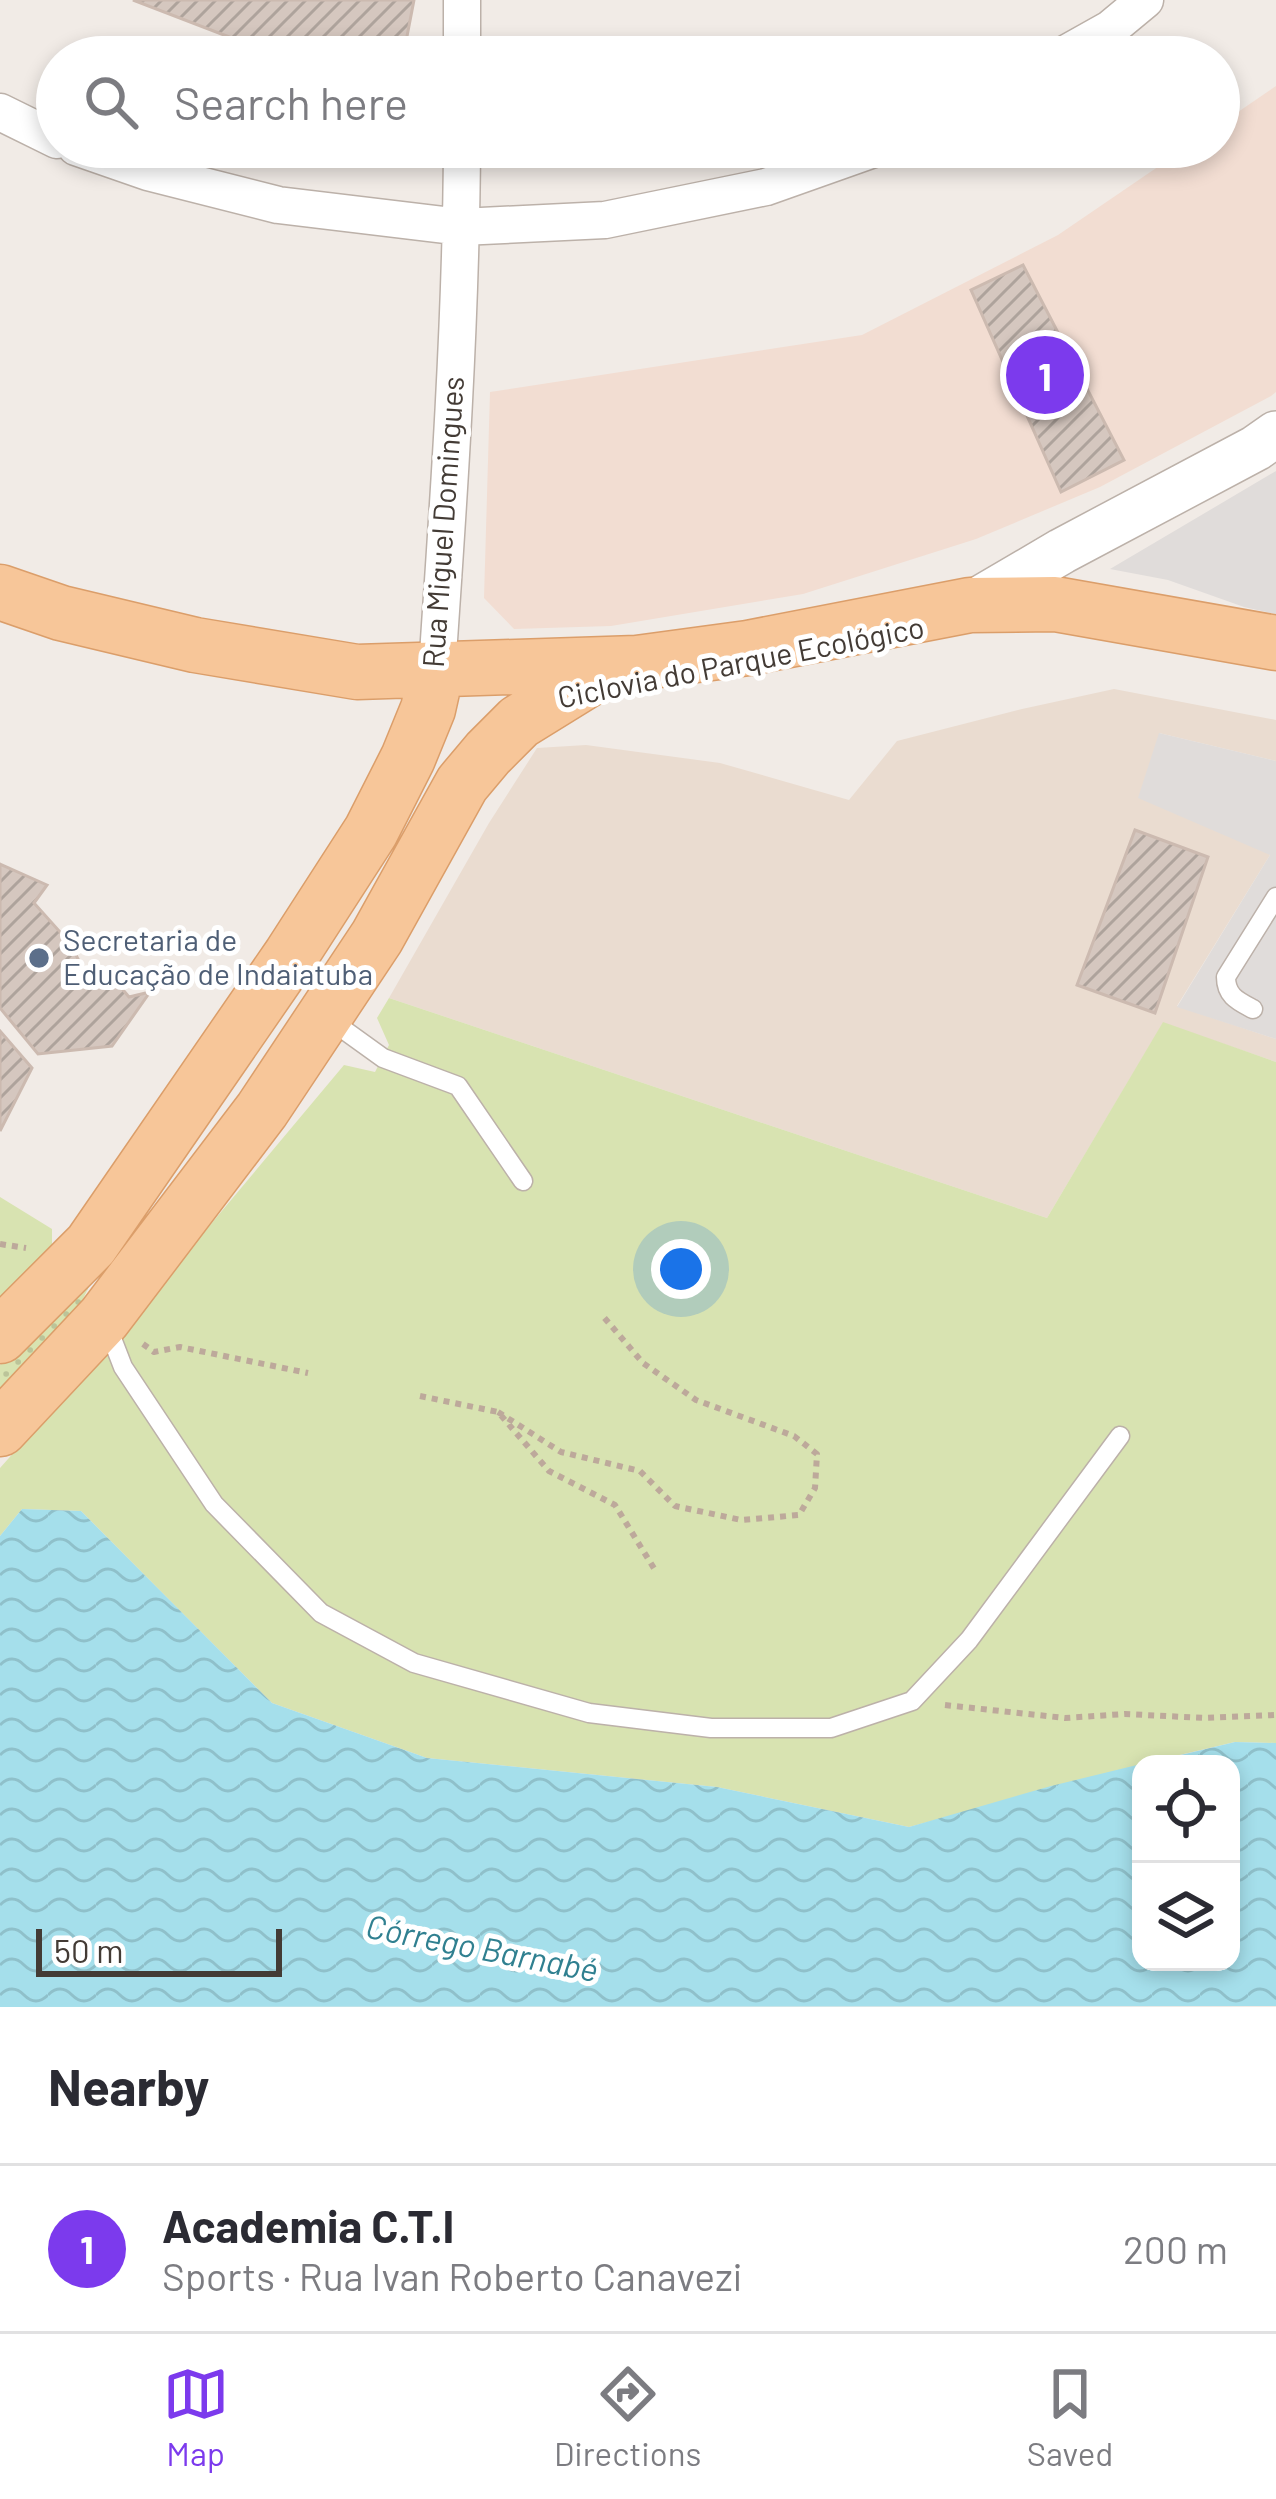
<!DOCTYPE html>
<meta charset="utf-8">
<style>
:root{--surface:#fff;--page:#f7f7f7;--text:#2b2b33;--muted:#7c7c81;--line:#e1e1e2;--accent:#7c3aed}
body{margin:0;font-family:Barlow,sans-serif;background:var(--page);color:var(--text)}
.controls{position:absolute;right:36px;bottom:36px;display:grid;overflow:hidden;border-radius:24px;box-shadow:0 6px 18px #0003}
.controls button{width:108px;height:108px;display:grid;place-items:center;padding:0;border:0;border-bottom:3px solid var(--line);background:var(--surface);color:var(--text);font:60px sans-serif}
.scale{position:absolute;left:36px;bottom:30px;width:246px;box-sizing:border-box;padding-left:12px;border:6px solid #433b35;border-top:0;font-size:33px;line-height:42px;white-space:nowrap;color:#433b35;-webkit-text-stroke:9px #fff;paint-order:stroke}
.you{position:absolute;left:681px;top:1269px;width:42px;height:42px;margin:-30px;border:9px solid #fff;border-radius:50%;background:#1a73e8;box-shadow:0 0 0 18px #1a73e833}
.badge{display:grid;place-items:center;width:78px;height:78px;border-radius:50%;background:var(--accent);color:#fff;font-size:39px;font-weight:700}
.pin{position:absolute;translate:-50% -50%;border:6px solid #fff;box-shadow:0 3px 12px #0006}
.list{margin:0;padding:0;list-style:none}
h2{display:flex;justify-content:space-between;align-items:center;height:156px;margin:0;padding:0 48px;font-size:51px}
h2 small{font-size:39px;font-weight:400;color:var(--muted)}
.list li{display:grid;grid-template-columns:78px 1fr auto;gap:36px;align-items:center;box-sizing:border-box;height:168px;padding:0 48px;border-top:3px solid var(--line)}
.list b{display:block;font-size:45px;white-space:nowrap}
.list p{margin:0;font-size:39px;white-space:nowrap;color:var(--muted)}
.list em{font-size:39px;font-style:normal;color:var(--muted)}
.icon{flex:none;width:66px;height:66px;fill:none;stroke:currentColor;stroke-width:2;stroke-linecap:round;stroke-linejoin:round}
.map{position:relative;flex:none;width:1276px;height:2007px;overflow:hidden}
.search{position:absolute;background:var(--surface);box-shadow:0 6px 18px #0003;left:36px;right:36px;top:36px;height:132px;display:flex;align-items:center;gap:30px;box-sizing:border-box;padding:0 42px;border-radius:66px;color:var(--muted);font-size:45px}
.sheet{height:324px;background:var(--surface)}
nav{display:flex;justify-content:space-around;align-items:center;box-sizing:border-box;height:168px;border-top:3px solid var(--line);background:var(--surface);font-size:33px;color:var(--muted)}
nav a{display:grid;justify-items:center;gap:6px}
nav .on{color:var(--accent)}
.map>svg:first-child{display:block}
</style>
<div class="map">
<svg width="1276" height="2007" viewBox="0 0 1276 2007">
<defs>
<pattern id="grass-dots" width="8" height="8" patternUnits="userSpaceOnUse" patternTransform="scale(3)"><rect width="8" height="8" fill="#d8e3b1"/><path d="M2 2h.1M6 6h.1" fill="none" stroke="#bbc499" stroke-width="1.8" stroke-linecap="round"/></pattern>
<pattern id="water-waves" width="16" height="10" patternUnits="userSpaceOnUse" patternTransform="scale(3)"><rect width="16" height="10" fill="#a5dfeb"/><path d="M0 5q4-4 8 0t8 0" fill="none" stroke="#8fc0ca"/></pattern>
<pattern id="building-hatch" width="6" height="6" patternUnits="userSpaceOnUse" patternTransform="scale(3)"><rect width="6" height="6" fill="#d5c7bf"/><path d="M-1 1l2-2M0 6l6-6M5 7l2-2" fill="none" stroke="#aea39c"/></pattern>
</defs>
<rect width="100%" height="100%" fill="#f1ebe6"/>
<!-- commercial -->
<path fill="#f2ddd2" d="M 1276,86 L 1276,392 L 1271,396 L 1100,487 L 976,539 L 803,594 L 611,626 L 514,629 L 484,598 L 490,392 L 862,335 L 1058,235 L 1187,147 L 1219,147 L 1219,125 Z"/>
<!-- education -->
<path fill="#eadcd0" d="M 1114,689 L 1276,720 L 1276,761 L 1159,733 L 1270,855 L 1177,1006 L 1276,1039 L 1276,1062 L 1163,1023 L 1047,1218 L 389,998 L 489,823 L 537,748 L 586,745 L 720,763 L 849,800 L 897,741 L 1022,709 Z"/>
<!-- grass -->
<path fill="url(#grass-dots)" d="M 92,1280 L 75,1316 L 0,1390 L 0,1365 Z"/>
<!-- park -->
<path fill="#d8e3b1" d="M 389,998 L 1047,1218 L 1163,1022 L 1276,1062 L 1276,1743 L 1235,1742 L 1141,1764 L 1141,1766 L 909,1827 L 717,1787 L 427,1758 L 272,1703 L 81,1511 L 22,1509 L 0,1536 L 0,1468 L 113,1341 L 344,1065 L 375,1072 L 389,1045 L 377,1018 Z
M 0,1197 L 52,1229 L 52,1258 L 0,1309 Z"/>
<!-- parking -->
<path fill="#e0dcda" d="M 1276,471 L 1276,614 L 1244,607 L 1168,580 L 1110,569 Z
M 1159,733 L 1276,761 L 1276,1039 L 1177,1007 L 1270,855 L 1138,798 Z"/>
<!-- water -->
<path fill="url(#water-waves)" d="M 22,1509 L 81,1511 L 272,1703 L 427,1758 L 717,1787 L 909,1827 L 1051,1786 L 1141,1764 L 1141,1962 L 1231,1962 L 1231,1764 L 1143,1764 L 1235,1742 L 1276,1743 L 1276,2006 L 0,2007 L 0,1536 Z"/>
<!-- building -->
<path fill="url(#building-hatch)" stroke="#ccbab0" stroke-width="3" d="M 133,0 L 414,0 L 403,57 L 316,57 L 297,54 L 237,40 Z
M 1023,265 L 1124,460 L 1061,492 L 971,290 Z
M 1135,830 L 1208,857 L 1155,1013 L 1077,985 Z
M 0,864 L 47,885 L 34,903 L 69,942 L 92,985 L 109,973 L 129,997 L 150,992 L 112,1046 L 38,1054 L 0,1008 Z
M 0,1031 L 32,1068 L 0,1131 Z"/>
<g fill="none" stroke-linecap="round" stroke-linejoin="round">
<!-- service casing -->
<g stroke="#bcb1a9" stroke-width="21">
<path id="service" d="M 1253,1009 C 1238,1001 1226,996 1226,977 L 1276,897
M 326,1017 L 383,1058 L 458,1086 L 523,1181
M 106,1323 L 123,1367 L 214,1504 L 321,1613 L 414,1663 L 589,1713 L 711,1728 L 831,1728 L 912,1701 L 969,1640 L 1120,1436"/>
</g>
<!-- minor casing -->
<g stroke="#bcb1a9" stroke-width="39">
<path id="minor" d="M 462,57 L 462,0
M 1060,57 L 1110,29 L 1145,0
M 0,112 L 57,140
M 76,147 L 148,172 L 278,205 L 461,227 L 605,220 L 766,187 L 879,147
M 437,669 C 449,496 461,321 462,147"/>
</g>
<!-- tertiary casing -->
<g stroke="#bcb1a9" stroke-width="48">
<path id="tertiary" d="M 970,605 L 1062,551 L 1256,448 L 1276,434"/>
</g>
<!-- primary casing -->
<g stroke="#db9e6a" stroke-width="57">
<path id="primary" d="M 0,592 L 61,613 L 195,645 L 357,672 L 637,663 L 748,648 L 970,605 L 1055,604 L 1276,643
M 0,1336 L 91,1245 L 291,955 L 371,831 L 408,758 L 428,709 L 437,669
M 0,1429 L 104,1318 L 262,1110 L 377,937 L 462,784 L 488,753 L 519,722 L 608,667"/>
</g>
<!-- path -->
<path stroke="#bda99b" stroke-width="6" stroke-dasharray="6 6" stroke-linecap="butt" d="M 0,1244 L 26,1248
M 143,1344 L 154,1352 L 180,1347 L 308,1373
M 420,1396 L 498,1412 L 549,1471 L 615,1505 L 655,1570
M 498,1412 L 561,1452 L 640,1471 L 675,1506 L 741,1520 L 799,1515 L 815,1488 L 817,1454 L 794,1436 L 696,1400 L 643,1363 L 602,1315
M 945,1705 L 1065,1718 L 1125,1714 L 1205,1718 L 1276,1715"/>
<!-- service -->
<use href="#service" stroke="#fff" stroke-width="18"/>
<!-- minor -->
<use href="#minor" stroke="#fff" stroke-width="36"/>
<!-- tertiary -->
<use href="#tertiary" stroke="#fff" stroke-width="45"/>
<!-- primary -->
<use href="#primary" stroke="#f7c699" stroke-width="54"/>
</g>
<!-- markers -->
<circle fill="#5c6f8a" stroke="#fff" stroke-width="4.5" cx="39" cy="958" r="12"/>
<g text-anchor="middle" stroke-width="10" stroke-linejoin="round" paint-order="stroke">
<!-- street labels -->
<g font-size="30" fill="#433b35" stroke="#fff">
<text transform="translate(444 522) rotate(-86)" y="10">Rua Miguel Domingues</text>
<text transform="translate(741 663) rotate(-11)" y="10">Ciclovia do Parque Ecológico</text>
</g>
<!-- service labels -->
<g font-size="30" fill="#4e5e75" stroke="#fff" text-anchor="start">
<text x="63" y="951">Secretaria de<tspan x="63" dy="34">Educação de Indaiatuba</tspan></text>
</g>
<!-- water labels -->
<g font-size="33" font-style="italic" fill="#308090" stroke="#fff">
<text transform="translate(482 1948) rotate(11)" y="12">Córrego Barnabé</text>
</g>
</g>
</svg>
<div class="controls">
<button><svg class="icon" aria-label="locate" viewBox="0 0 24 24"><circle cx="12" cy="12" r="6"/><path d="M12 2v4M12 18v4M2 12h4M18 12h4"/></svg></button>
<button><svg class="icon" aria-label="layers" viewBox="0 0 24 24"><path d="M12 4l9 5-9 5-9-5zM3 14l9 5 9-5"/></svg></button>
</div>
<div class="scale">50 m</div>
<div class="you"></div>
<div class="pin badge" style="left:1045px;top:375px">1</div>
<div class="search"><svg class="icon" aria-label="search" viewBox="0 0 24 24"><circle cx="10" cy="10" r="6"/><path d="M15 15l6 6"/></svg>Search here</div>
</div>
<section class="sheet">
<h2>Nearby<small></small></h2>
<ul class="list">
<li><span class="badge">1</span><div><b>Academia C.T.I</b><p>Sports · Rua Ivan Roberto Canavezi</p></div><em>200 m</em></li>
</ul>
</section>
<nav>
<a class="on"><svg class="icon" aria-label="map" viewBox="0 0 24 24"><path d="M3 6l6-2 6 2 6-2v14l-6 2-6-2-6 2zM9 4v14M15 6v14"/></svg>Map</a>
<a><svg class="icon" aria-label="directions" viewBox="0 0 24 24"><path d="M12 3l9 9-9 9-9-9zM9 14v-3h6M13 9l2 2-2 2"/></svg>Directions</a>
<a><svg class="icon" aria-label="saved" viewBox="0 0 24 24"><path d="M7 4h10v16l-5-4-5 4z"/></svg>Saved</a>
</nav>
